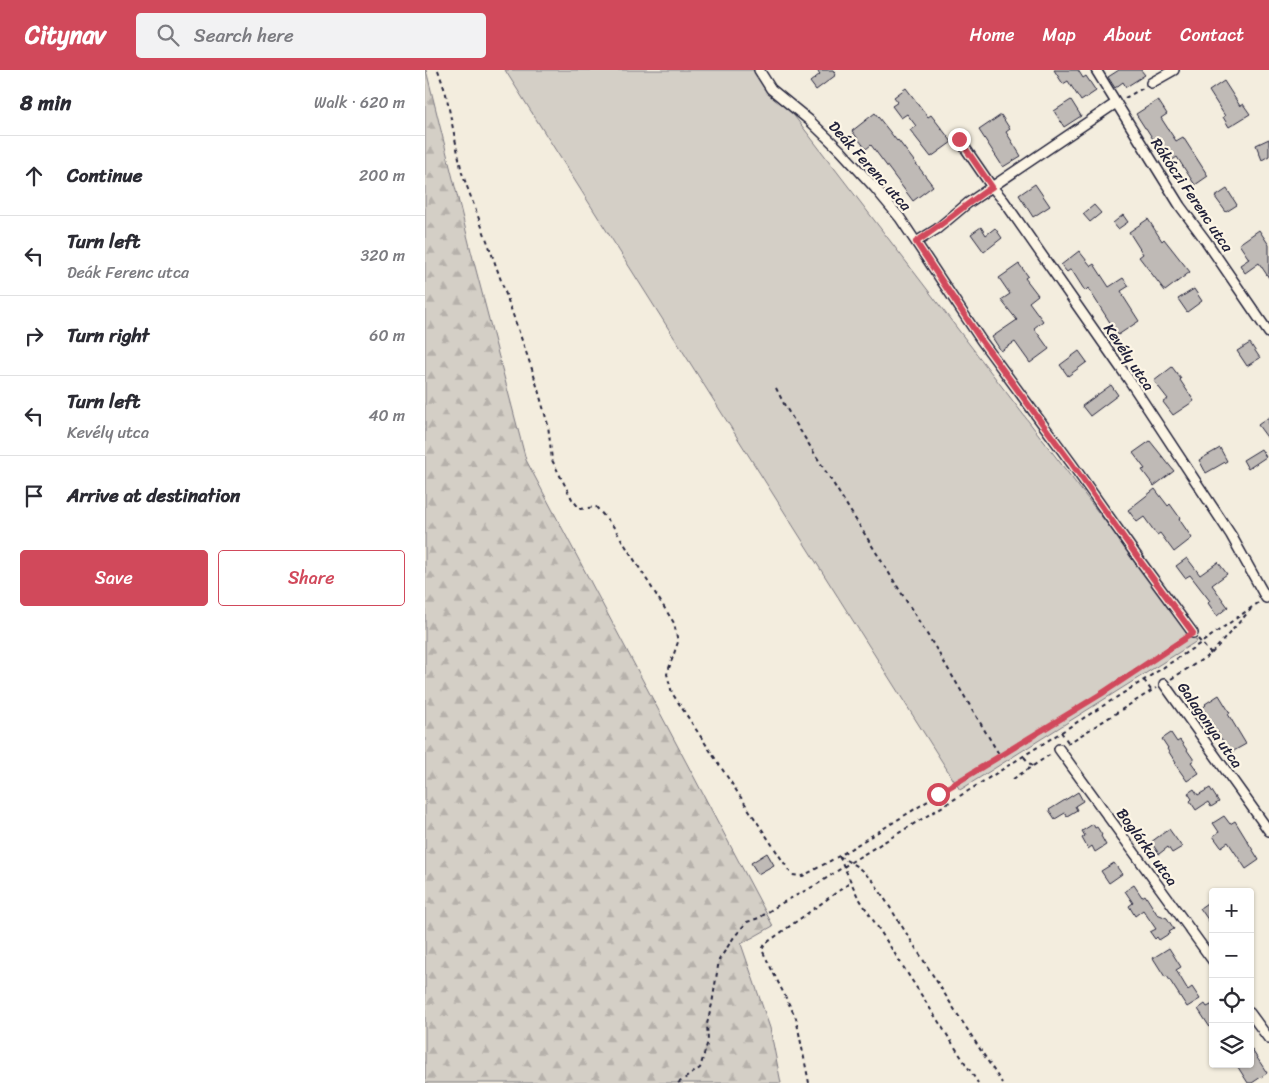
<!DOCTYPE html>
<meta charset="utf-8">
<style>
:root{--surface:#fff;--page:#f2f2f3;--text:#2b2b33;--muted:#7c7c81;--line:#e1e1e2;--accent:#d1495b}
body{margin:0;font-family:Sriracha,sans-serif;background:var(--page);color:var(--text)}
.controls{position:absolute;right:15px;bottom:15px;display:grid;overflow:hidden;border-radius:5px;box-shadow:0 1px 4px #0004}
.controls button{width:45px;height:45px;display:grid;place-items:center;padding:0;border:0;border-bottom:1px solid var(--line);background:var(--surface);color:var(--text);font:25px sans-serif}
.stop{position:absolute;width:15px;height:15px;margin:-11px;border:4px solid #d1495b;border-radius:50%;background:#fff}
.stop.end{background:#d1495b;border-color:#fff;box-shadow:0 1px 5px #0008}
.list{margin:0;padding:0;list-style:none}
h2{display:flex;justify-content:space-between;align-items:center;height:65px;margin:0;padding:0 20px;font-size:21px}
h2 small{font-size:16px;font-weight:400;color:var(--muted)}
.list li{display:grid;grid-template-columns:32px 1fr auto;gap:15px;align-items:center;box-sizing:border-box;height:80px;padding:0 20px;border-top:1px solid var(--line)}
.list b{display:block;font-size:19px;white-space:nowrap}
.list p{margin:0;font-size:16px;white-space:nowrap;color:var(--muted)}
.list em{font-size:16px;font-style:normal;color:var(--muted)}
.actions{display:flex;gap:10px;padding:15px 20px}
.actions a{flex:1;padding:11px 0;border:1px solid var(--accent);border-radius:5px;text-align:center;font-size:18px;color:var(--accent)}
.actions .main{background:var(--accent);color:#fff}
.icon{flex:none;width:28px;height:28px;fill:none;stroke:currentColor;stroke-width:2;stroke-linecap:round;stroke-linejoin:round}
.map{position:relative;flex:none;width:844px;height:1013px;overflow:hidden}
header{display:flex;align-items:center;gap:30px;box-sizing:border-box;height:70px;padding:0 25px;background:var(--accent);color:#fff}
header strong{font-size:24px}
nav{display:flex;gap:28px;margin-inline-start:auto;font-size:18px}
.search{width:350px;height:45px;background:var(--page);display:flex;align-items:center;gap:12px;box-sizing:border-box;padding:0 18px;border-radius:5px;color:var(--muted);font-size:19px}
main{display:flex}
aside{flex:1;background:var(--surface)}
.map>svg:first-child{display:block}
</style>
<header>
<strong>Citynav</strong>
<div class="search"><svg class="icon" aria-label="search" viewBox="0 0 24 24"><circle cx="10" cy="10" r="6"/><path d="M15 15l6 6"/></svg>Search here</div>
<nav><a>Home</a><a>Map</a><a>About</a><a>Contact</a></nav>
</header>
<main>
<aside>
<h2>8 min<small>Walk · 620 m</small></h2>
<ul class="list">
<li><svg class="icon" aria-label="ahead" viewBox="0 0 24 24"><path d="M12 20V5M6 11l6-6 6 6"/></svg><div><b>Continue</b></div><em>200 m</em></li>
<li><svg class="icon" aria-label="left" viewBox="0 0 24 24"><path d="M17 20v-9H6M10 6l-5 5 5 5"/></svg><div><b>Turn left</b><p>Deák Ferenc utca</p></div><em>320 m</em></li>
<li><svg class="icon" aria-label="right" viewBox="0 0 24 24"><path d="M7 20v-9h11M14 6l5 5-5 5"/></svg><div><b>Turn right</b></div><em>60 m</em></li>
<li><svg class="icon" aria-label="left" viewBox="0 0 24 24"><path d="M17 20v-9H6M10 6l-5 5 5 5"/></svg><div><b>Turn left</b><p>Kevély utca</p></div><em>40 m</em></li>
<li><svg class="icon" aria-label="arrive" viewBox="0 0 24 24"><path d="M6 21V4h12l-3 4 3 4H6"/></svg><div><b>Arrive at destination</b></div></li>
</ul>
<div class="actions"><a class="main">Save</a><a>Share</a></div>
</aside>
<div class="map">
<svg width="844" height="1013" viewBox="0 0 844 1013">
<defs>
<pattern id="forest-firs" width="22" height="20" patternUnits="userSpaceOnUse" patternTransform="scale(1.25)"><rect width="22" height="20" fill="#d4cfc6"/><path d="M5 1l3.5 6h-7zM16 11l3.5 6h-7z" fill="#b6b1ab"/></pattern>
</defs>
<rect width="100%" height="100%" fill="#f3edde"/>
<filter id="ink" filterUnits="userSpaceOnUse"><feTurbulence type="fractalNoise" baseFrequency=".02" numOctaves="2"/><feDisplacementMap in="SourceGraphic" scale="10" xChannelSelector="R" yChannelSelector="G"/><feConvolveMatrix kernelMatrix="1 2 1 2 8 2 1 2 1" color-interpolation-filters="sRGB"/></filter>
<g filter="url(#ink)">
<!-- forest -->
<path fill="url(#forest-firs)" stroke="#7b7880" d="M 0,0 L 1,0 L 46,181 L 101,390 L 348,856 L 316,874 L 345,958 L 356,1013 L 0,1013 Z"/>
<!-- garden -->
<path fill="#d4cfc6" stroke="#7b7880" d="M 80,0 L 334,0 L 772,571 L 535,720 Z"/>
<!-- building -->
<path fill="#bfbab6" stroke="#22223b" d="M 392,0 L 408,0 L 411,5 L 391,20 L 385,12 L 395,4 Z
M 629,0 L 653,0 L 658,8 L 661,6 L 671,21 L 656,31 L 643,11 L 638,14 Z
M 694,0 L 716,0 L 720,5 L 701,17 L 698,12 L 690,18 L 683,7 Z
M 799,11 L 815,36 L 818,34 L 825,44 L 804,57 L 798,47 L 800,46 L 784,21 Z
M 481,18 L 503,47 L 506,45 L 527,72 L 506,87 L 485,60 L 491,56 L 482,44 L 476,48 L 467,36 L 473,32 L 469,27 Z
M 646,30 L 656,46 L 639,57 L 629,41 Z
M 733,30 L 742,44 L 736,48 L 751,71 L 758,67 L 783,106 L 770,115 L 752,87 L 743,93 L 721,58 L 720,58 L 711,44 Z
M 450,43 L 472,71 L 473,70 L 508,116 L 488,131 L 446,75 L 441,79 L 427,61 Z
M 576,45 L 585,59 L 581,62 L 596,86 L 578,97 L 554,60 Z
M 844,69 L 844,86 L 837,90 L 831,75 Z
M 610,114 L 625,136 L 608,147 L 594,125 Z
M 802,119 L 812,135 L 801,142 L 790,127 Z
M 669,135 L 676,143 L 665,152 L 658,144 Z
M 698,145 L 703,152 L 693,159 L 688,153 Z
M 723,149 L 737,171 L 739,169 L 765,202 L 740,221 L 714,187 L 718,184 L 704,162 Z
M 556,157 L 561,165 L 570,158 L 577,168 L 559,182 L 546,164 Z
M 834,160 L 844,175 L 844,208 L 834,193 L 820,203 L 815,195 L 824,189 L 814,174 Z
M 654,181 L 666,196 L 669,194 L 684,217 L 698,208 L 704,216 L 696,221 L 699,226 L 698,226 L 714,251 L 693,265 L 663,218 L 660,221 L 646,199 L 642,202 L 636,195 Z
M 594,194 L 603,206 L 600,208 L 613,225 L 604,232 L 618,251 L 609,258 L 624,279 L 605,293 L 590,272 L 576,281 L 567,267 L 592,250 L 576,230 L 585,224 L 574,208 Z
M 769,219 L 777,231 L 762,242 L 753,229 Z
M 825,273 L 835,288 L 822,296 L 812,281 Z
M 654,281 L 662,292 L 643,306 L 635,295 Z
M 747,297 L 756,309 L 755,310 L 769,331 L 748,345 L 738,332 L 743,329 L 729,311 Z
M 686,315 L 693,325 L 665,346 L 657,336 Z
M 844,347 L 844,370 L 833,355 Z
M 725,371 L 749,401 L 729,416 L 717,400 L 720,399 L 708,383 Z
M 795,378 L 802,391 L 781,403 L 774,390 Z
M 836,379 L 841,387 L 823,399 L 818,390 Z
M 730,419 L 743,436 L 745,434 L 755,448 L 754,449 L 767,468 L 749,482 L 735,463 L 732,465 L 719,447 L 712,452 L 703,440 Z
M 762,488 L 775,505 L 793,492 L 802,504 L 787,515 L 803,537 L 792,546 L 783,533 L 785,531 L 765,505 L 760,508 L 751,496 Z
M 794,625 L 805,643 L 803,644 L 821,674 L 805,683 L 786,652 L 785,653 L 776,639 L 781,635 L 780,634 Z
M 746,663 L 752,672 L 755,670 L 769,690 L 766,692 L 774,703 L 762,711 L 750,694 L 751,693 L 742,679 L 743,678 L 737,669 Z
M 785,718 L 794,732 L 786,737 L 783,732 L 771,740 L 765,731 L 767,729 L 763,723 L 769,719 L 773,725 Z
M 653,722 L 658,731 L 650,736 L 652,740 L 642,746 L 640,743 L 630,749 L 624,740 Z
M 799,746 L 805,754 L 810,751 L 834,790 L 821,799 L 803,772 L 796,777 L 788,766 L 794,762 L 788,753 Z
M 668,754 L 670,758 L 672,757 L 677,765 L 676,766 L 681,775 L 670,782 L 667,776 L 663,779 L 657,768 L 660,766 L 657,761 Z
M 744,759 L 757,777 L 747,783 L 743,777 L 734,784 L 726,772 Z
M 342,783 L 349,795 L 333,804 L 326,793 Z
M 689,793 L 697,804 L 684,813 L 676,801 Z
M 709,815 L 717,827 L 720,825 L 732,844 L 742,848 L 749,859 L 744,862 L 745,863 L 734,870 L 732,867 L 730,869 L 725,862 L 731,859 L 718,840 L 710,846 L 704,836 L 708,833 L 700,821 Z
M 785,831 L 788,836 L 788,857 L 775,838 Z
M 744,878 L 756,897 L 751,900 L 763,920 L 767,917 L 775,929 L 762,937 L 742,906 L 740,907 L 728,888 Z
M 780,934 L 782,937 L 788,934 L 788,962 L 773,939 Z
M 825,977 L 842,1003 L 827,1013 L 823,1013 L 811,994 L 825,994 Z"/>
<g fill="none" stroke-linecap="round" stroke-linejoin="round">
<!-- minor casing -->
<g stroke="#22223b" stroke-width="12">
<path id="minor" d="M 334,0 L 346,19 L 384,50 L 416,81 L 450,118 L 475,148 L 556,270 L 647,394 L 716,492 L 768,563
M 671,0 L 755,136 L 781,171 L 844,263
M 726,13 L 749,0
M 534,69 L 567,117 L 579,131 L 702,307 L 806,465 L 841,528
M 491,172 L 512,159 L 543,133 L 691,33
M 739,614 L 844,761
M 634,679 L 788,891
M 825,943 L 844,969"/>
</g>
<!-- path -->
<path stroke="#22223b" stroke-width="2" stroke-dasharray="4 4" stroke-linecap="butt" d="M 13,0 L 21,24 L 37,103 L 64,176 L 108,302 L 123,355 L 127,390 L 147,429 L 155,439 L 171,437 L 188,456 L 249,553 L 253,572 L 242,604 L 247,623 L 367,805 L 378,806 L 414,786 L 676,624 L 760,568
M 700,28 L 720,17
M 351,318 L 360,336 L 510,577 L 575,686
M 773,569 L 786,584
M 746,609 L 786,584 L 826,539
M 719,610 L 726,620
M 636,662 L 643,672
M 642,674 L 731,618
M 599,687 L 607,696
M 588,709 L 626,684
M 414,786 L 433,797 L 449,812 L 533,945 L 577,1013
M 414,786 L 432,825 L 553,1013
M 253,1013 L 275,998 L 283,971 L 282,954 L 287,934 L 294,890 L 309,867 L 322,852 L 334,848 L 355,834 L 391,815 L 426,792 L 543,721 L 719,610 L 776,573 L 833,533
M 384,1013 L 371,948 L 337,880 L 340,874 L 426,812"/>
<!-- minor -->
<use href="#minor" stroke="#fcf5e5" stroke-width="9"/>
</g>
</g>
<g fill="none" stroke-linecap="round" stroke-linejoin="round" filter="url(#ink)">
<!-- route -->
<path stroke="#d1495b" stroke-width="6" d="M 513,724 L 676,624 L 768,563 L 716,492 L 647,394 L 556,270 L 491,172 C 517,155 541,134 567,117 L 534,69"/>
</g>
<g text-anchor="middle" stroke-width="4.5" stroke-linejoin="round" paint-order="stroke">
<!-- street labels -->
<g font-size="15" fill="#22223b" stroke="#fcf5e5">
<text transform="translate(445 96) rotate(48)" y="5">Deák Ferenc utca</text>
<text transform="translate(767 125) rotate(56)" y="5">Rákóczi Ferenc utca</text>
<text transform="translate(704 287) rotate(56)" y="5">Kevély utca</text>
<text transform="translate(785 655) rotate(55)" y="5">Galagonya utca</text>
<text transform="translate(722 777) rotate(54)" y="5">Boglárka utca</text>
</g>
</g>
</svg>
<div class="controls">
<button>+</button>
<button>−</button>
<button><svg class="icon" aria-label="locate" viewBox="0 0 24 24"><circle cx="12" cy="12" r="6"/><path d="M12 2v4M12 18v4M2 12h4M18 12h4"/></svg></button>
<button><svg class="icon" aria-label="layers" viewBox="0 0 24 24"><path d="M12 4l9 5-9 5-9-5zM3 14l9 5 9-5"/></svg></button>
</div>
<div class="stop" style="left:513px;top:724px"></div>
<div class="stop end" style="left:534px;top:69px"></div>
</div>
</main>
